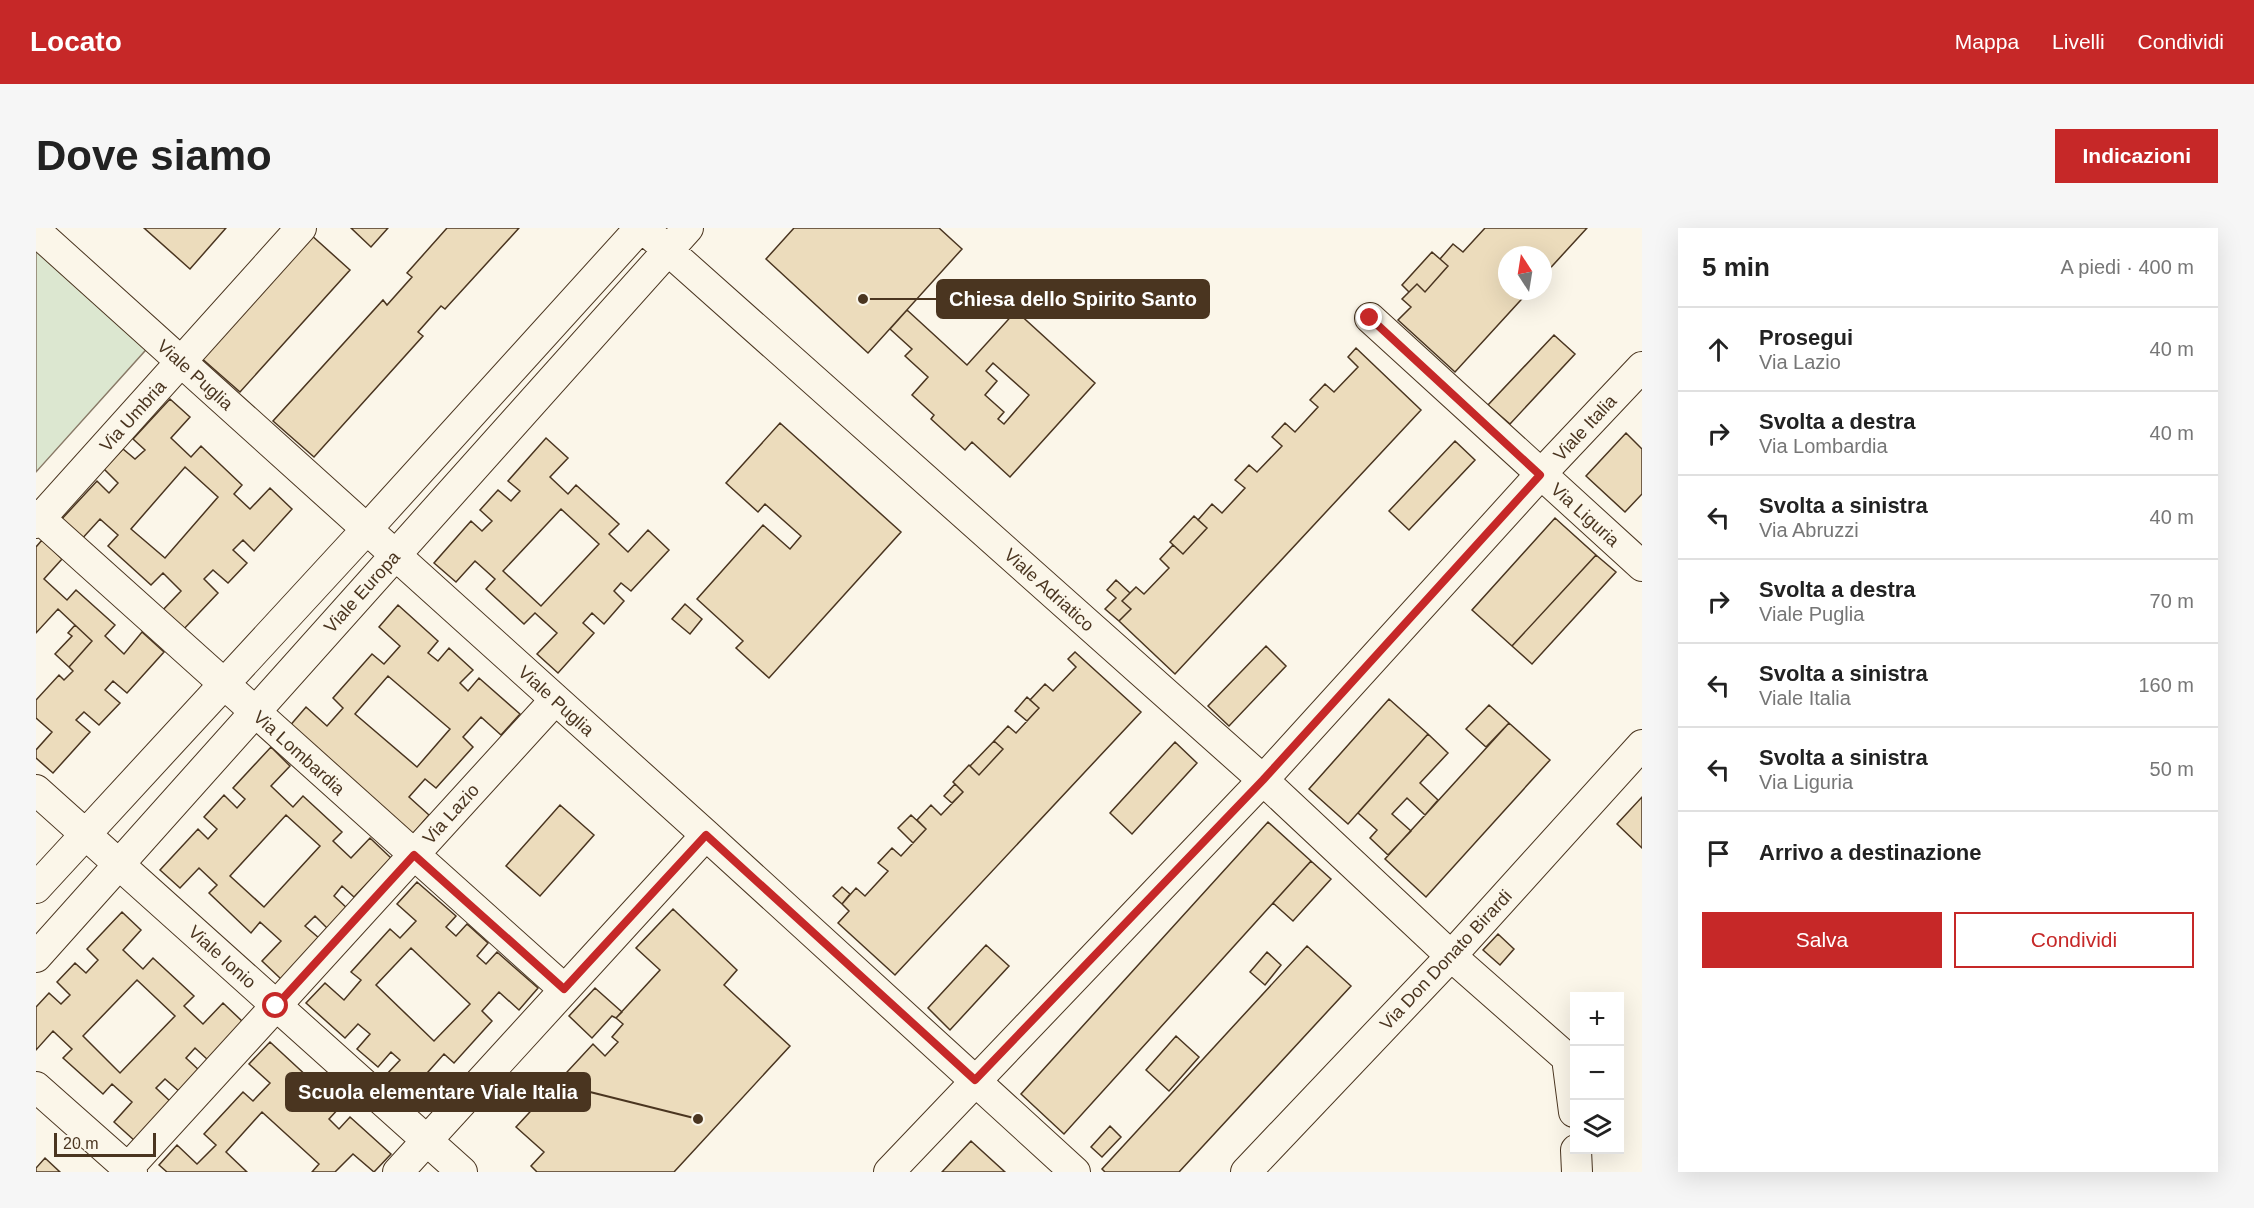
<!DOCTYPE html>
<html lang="it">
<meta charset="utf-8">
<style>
:root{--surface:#fff;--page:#f6f6f6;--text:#222;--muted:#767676;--line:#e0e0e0;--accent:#c62828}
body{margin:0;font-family:Arial,sans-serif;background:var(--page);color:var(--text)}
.controls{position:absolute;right:18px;bottom:18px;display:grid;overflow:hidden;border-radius:0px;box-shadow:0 6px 24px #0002}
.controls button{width:54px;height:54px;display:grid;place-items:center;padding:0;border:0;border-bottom:2px solid var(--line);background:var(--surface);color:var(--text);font:30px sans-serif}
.compass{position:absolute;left:1462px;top:18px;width:54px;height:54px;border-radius:50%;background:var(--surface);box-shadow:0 6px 24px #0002;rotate:348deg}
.scale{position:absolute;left:18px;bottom:15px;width:102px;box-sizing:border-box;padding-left:6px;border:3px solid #4a3520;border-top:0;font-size:16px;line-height:21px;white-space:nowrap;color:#4a3520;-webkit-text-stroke:4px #fbf6e9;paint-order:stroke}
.stop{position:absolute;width:18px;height:18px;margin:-14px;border:4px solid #c62828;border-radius:50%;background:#fff}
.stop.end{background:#c62828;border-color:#fff;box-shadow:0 2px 6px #0008}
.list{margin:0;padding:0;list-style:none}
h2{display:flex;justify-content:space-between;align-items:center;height:78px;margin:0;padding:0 24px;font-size:26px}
h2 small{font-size:20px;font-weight:400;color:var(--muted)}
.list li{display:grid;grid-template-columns:39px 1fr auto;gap:18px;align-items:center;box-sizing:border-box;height:84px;padding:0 24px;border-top:2px solid var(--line)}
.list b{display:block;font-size:22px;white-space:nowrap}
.list p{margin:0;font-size:20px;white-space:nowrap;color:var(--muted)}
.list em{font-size:20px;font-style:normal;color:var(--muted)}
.actions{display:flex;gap:12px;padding:18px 24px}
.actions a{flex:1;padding:14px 0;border:2px solid var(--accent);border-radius:0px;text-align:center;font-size:21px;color:var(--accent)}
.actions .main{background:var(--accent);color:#fff}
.icon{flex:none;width:33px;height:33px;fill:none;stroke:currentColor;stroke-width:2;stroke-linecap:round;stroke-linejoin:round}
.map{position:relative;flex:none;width:1606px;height:944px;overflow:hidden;border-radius:0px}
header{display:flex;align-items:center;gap:36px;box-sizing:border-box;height:84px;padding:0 30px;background:var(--accent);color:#fff}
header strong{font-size:28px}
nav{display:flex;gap:33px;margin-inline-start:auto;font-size:21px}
.intro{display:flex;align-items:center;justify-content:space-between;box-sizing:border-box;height:144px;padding:0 36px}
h1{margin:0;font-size:42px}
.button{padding:15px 27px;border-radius:0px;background:var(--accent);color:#fff;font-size:21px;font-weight:700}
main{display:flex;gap:36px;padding:0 36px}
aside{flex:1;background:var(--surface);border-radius:0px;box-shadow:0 6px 24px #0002}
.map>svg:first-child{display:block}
</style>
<header>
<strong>Locato</strong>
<nav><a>Mappa</a><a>Livelli</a><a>Condividi</a></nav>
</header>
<div class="intro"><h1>Dove siamo</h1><a class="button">Indicazioni</a></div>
<main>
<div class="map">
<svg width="1606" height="944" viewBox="0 0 1606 944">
<rect width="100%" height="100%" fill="#fbf6e9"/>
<!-- green -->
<path fill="#dce7d0" stroke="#887966" stroke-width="1.5" d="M 0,14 L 117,114 L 0,244 Z"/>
<!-- building -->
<path fill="#ecdcbc" stroke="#4a3520" stroke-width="1.5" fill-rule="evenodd" d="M 108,0 L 190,0 L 154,41 Z
M 315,0 L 352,0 L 335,19 Z
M 411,0 L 483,0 L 409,81 L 405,78 L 382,104 L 387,108 L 278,229 L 237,193 L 347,72 L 351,77 L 376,49 L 371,45 Z
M 758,0 L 903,0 L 926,21 L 832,125 L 730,31 Z
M 1449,0 L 1551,0 L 1507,48 L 1507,27 L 1471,27 L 1471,63 L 1493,63 L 1419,144 L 1362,92 L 1375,79 L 1366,71 L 1381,56 L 1389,64 L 1412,38 L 1404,31 L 1417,16 L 1427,24 Z
M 274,6 L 314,42 L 204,164 L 163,128 Z
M 1396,24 L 1412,38 L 1389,64 L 1381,56 L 1373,64 L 1366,57 Z
M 871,82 L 931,137 L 980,83 L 1059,155 L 974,249 L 936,214 L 929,222 L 895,191 L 898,187 L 876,167 L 892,149 L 869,128 L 876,121 L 854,101 ZM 957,135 L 993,167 L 968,196 L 962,191 L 968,184 L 949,167 L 961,153 L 950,143 Z
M 1518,107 L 1539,126 L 1474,196 L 1452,177 Z
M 1320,120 L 1385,182 L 1139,446 L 1083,393 L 1095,381 L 1086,373 L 1100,359 L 1108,366 L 1133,340 L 1124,331 L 1137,317 L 1147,326 L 1171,300 L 1162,292 L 1176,276 L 1186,285 L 1209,260 L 1199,252 L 1213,237 L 1221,244 L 1246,218 L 1236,209 L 1249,195 L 1259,204 L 1282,179 L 1274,172 L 1289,156 L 1298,164 L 1322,139 L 1312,129 Z
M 134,171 L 154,189 L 135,210 L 155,229 L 165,218 L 206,257 L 198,266 L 214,281 L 234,260 L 256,281 L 218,323 L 207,312 L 197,322 L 211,335 L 192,355 L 177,342 L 168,351 L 182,365 L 145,404 L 124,385 L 145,363 L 127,345 L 115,357 L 72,318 L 82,307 L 64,291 L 44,313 L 23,294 L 61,253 L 73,265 L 82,255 L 68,241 L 87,221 L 99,231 L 109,222 L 97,211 ZM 149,239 L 182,269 L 129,330 L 95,301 Z
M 744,195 L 865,304 L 733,450 L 700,420 L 707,413 L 661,371 L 727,297 L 754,321 L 765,308 L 729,276 L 722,284 L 690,255 Z
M 1590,205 L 1606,221 L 1606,266 L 1589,284 L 1550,248 Z
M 510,210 L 532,230 L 514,249 L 532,266 L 540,257 L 583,296 L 573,306 L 592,324 L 612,302 L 633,322 L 595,363 L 585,355 L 578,363 L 588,373 L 568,396 L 556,385 L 547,395 L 558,405 L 522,445 L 501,426 L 521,405 L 499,385 L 488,396 L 450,361 L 459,351 L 439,333 L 420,354 L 398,335 L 435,293 L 446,303 L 456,293 L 444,282 L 462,262 L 475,273 L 484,263 L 472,253 ZM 525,281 L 563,316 L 505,378 L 467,343 Z
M 1419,213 L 1439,232 L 1373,302 L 1353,283 Z
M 1158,288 L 1171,300 L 1147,326 L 1134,314 Z
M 1519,290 L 1560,327 L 1476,418 L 1436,382 Z
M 6,312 L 26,331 L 8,351 L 31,372 L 40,362 L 79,397 L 69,408 L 88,426 L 106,404 L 128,424 L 91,465 L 77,453 L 69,462 L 84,475 L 63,497 L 48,484 L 40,492 L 54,504 L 17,545 L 0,530 L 0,522 L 16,504 L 0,490 L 0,472 L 23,447 L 28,452 L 37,443 L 33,439 L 56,413 L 22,381 L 0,405 L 0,319 Z
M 1560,327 L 1580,344 L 1496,436 L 1476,418 Z
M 1080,352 L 1094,365 L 1086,373 L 1095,381 L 1083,393 L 1069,381 L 1080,370 L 1071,362 Z
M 649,376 L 666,391 L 654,406 L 636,391 Z
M 362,377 L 402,413 L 392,425 L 402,433 L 413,420 L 437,442 L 424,455 L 432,463 L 443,450 L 484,486 L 465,507 L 445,489 L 427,509 L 437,519 L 400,560 L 389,551 L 373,569 L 393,587 L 374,609 L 252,500 L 270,479 L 291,498 L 307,480 L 297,470 L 336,426 L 348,436 L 364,418 L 343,399 ZM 352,448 L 414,501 L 381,539 L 319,486 Z
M 39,397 L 56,413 L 33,439 L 19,426 L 36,408 L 32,405 Z
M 1230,418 L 1250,438 L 1193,498 L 1172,478 Z
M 1039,424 L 1105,484 L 859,747 L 802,695 L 813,683 L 806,676 L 820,660 L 829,668 L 852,643 L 842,635 L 856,620 L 865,628 L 890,601 L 881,592 L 895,577 L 905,587 L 927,564 L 917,554 L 933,537 L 943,547 L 967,521 L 958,513 L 972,498 L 980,505 L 1003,480 L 994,472 L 1009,456 L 1017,463 L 1040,439 L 1032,431 Z
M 991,469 L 1003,480 L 991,493 L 979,483 Z
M 1353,471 L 1392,506 L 1312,596 L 1273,561 Z
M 1453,477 L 1473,495 L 1450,519 L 1430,501 Z
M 1473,495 L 1514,532 L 1390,669 L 1349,631 Z
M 1392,506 L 1412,525 L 1384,555 L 1402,572 L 1389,587 L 1371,570 L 1356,586 L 1375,603 L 1352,627 L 1334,610 L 1341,602 L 1322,585 Z
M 958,513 L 967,521 L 943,547 L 934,538 Z
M 1139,514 L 1161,535 L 1096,606 L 1074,585 Z
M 235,519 L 254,538 L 235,558 L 257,579 L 267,568 L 306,604 L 297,613 L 315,630 L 334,610 L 355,630 L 318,669 L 306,658 L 298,668 L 312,681 L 293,702 L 279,688 L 269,698 L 283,710 L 245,751 L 226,733 L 245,713 L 224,694 L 215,705 L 173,665 L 181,657 L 163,640 L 144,660 L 124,642 L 162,601 L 172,611 L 181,601 L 168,589 L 188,567 L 201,580 L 209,571 L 197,560 ZM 250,587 L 284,618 L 228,679 L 194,648 Z
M 919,556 L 927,564 L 916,575 L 908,568 Z
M 1606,569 L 1606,620 L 1581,596 Z
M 524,577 L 558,607 L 504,668 L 470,638 Z
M 875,587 L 890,601 L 877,615 L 862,600 Z
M 1232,594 L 1275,633 L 1028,906 L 985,866 Z
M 1275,633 L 1295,651 L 1257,693 L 1237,675 Z
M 381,654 L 420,688 L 410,699 L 420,708 L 431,696 L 452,715 L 441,728 L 450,736 L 461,724 L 502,760 L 483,782 L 463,764 L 446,783 L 456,793 L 418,835 L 408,826 L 392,844 L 411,861 L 391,883 L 350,847 L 364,832 L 355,824 L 342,839 L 321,821 L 334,806 L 322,796 L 309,810 L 270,775 L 289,755 L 308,772 L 325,752 L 315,744 L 354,701 L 364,710 L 380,693 L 361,676 ZM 375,720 L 434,776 L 398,813 L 340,757 Z
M 806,659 L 814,666 L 806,676 L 797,668 Z
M 637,681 L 701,742 L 688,757 L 754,818 L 638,944 L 501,944 L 495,938 L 508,924 L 480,899 L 557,816 L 569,828 L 582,814 L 576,809 L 587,796 L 580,790 L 624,742 L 600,720 Z
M 86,684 L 105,702 L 87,722 L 107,741 L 117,730 L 158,768 L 148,778 L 167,796 L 187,775 L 207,794 L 172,832 L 159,820 L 150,830 L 164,843 L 144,864 L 129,851 L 120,860 L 135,874 L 99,913 L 78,894 L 96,874 L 76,856 L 67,866 L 27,830 L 36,821 L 17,803 L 0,822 L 0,779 L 13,765 L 25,776 L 34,767 L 21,754 L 39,735 L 50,745 L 62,732 L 51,721 ZM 101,752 L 139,788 L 84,845 L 47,808 Z
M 1462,706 L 1478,721 L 1464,737 L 1447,722 Z
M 950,717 L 973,738 L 914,802 L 892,780 Z
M 1271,718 L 1315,758 L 1143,944 L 1069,944 L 1066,941 Z
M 1231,724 L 1245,737 L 1229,757 L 1214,744 Z
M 559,760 L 586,784 L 580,790 L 576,788 L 556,810 L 533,788 Z
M 1140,808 L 1163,829 L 1133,863 L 1110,842 Z
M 234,814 L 274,851 L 259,867 L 270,877 L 285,861 L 304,879 L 293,891 L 303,901 L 314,889 L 355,926 L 338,944 L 317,926 L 299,944 L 276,944 L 283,936 L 226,884 L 190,924 L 211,944 L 131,944 L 123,937 L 141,917 L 161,936 L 180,917 L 168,906 L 207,864 L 217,873 L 234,855 L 213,836 Z
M 1074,898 L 1085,909 L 1066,929 L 1055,919 Z
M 935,913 L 969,944 L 906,944 Z
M 9,930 L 24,944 L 0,944 L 0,940 Z"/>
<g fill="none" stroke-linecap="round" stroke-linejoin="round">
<!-- street casing -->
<g stroke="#4a3520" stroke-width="32">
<path id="street" d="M 607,0 L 1227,552 L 1415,728 L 1531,830 L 1538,884
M 0,3 L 670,607 L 1039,944
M 1334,90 L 1606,338
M 0,287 L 528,761
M 0,295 L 265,0
M 0,562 L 426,944
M 0,660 L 330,302 L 604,0
M 0,729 L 652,0
M 0,859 L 96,944
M 1540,922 L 1541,944
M 92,940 L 519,472
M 362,944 L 670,607
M 853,944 L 1227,552 L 1504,247 L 1606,139
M 1210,944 L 1415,728 L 1606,517"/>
</g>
<!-- street -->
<use href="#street" stroke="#fbf6e9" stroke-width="30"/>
</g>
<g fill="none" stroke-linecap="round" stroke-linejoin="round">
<!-- route -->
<path stroke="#c62828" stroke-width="8" d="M 240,778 L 378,627 L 528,761 L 670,607 L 939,852 L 1227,552 L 1504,247 L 1334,90"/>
</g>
<g text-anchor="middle" stroke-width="4.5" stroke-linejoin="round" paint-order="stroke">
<!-- street labels -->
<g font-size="18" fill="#4a3520" stroke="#fbf6e9">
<text transform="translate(159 147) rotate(42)" y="6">Viale Puglia</text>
<text transform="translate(97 188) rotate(-48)" y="6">Via Umbria</text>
<text transform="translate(1549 200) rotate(-47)" y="6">Viale Italia</text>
<text transform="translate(1549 287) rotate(42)" y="6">Via Liguria</text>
<text transform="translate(1013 362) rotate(42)" y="6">Viale Adriatico</text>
<text transform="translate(326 364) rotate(-48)" y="6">Viale Europa</text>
<text transform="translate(520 473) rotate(42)" y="6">Viale Puglia</text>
<text transform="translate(263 525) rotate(42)" y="6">Via Lombardia</text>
<text transform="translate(415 586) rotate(-48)" y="6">Via Lazio</text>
<text transform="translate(186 729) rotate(42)" y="6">Viale Ionio</text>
<text transform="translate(1410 732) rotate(-47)" y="6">Via Don Donato Birardi</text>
</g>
</g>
<!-- callouts -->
<path fill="none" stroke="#4a3520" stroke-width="2" d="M827 71L901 71M662 891L554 864"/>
<g fill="#4a3520" stroke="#fbf6e9" stroke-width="2">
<circle cx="827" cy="71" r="6"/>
<circle cx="662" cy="891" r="6"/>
</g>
<g fill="#4a3520" stroke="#4a3520" stroke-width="2">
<rect x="901" y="52" width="272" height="38" rx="6"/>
<rect x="250" y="845" width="304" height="38" rx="6"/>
</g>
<g font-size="20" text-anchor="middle" font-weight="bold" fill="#fff">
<text x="1037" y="78">Chiesa dello Spirito Santo</text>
<text x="402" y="871">Scuola elementare Viale Italia</text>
</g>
</svg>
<div class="controls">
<button>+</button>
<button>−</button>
<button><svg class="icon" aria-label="layers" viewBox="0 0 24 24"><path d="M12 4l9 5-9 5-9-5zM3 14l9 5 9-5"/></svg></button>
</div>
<svg class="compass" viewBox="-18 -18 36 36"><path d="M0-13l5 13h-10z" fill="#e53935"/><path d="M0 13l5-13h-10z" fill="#767676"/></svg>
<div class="scale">20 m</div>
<div class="stop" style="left:240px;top:778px"></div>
<div class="stop end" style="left:1334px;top:90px"></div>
</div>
<aside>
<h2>5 min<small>A piedi · 400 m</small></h2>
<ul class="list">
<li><svg class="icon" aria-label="ahead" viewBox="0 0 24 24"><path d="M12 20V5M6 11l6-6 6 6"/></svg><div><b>Prosegui</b><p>Via Lazio</p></div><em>40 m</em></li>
<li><svg class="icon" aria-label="right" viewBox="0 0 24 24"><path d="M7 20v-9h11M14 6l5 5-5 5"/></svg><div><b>Svolta a destra</b><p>Via Lombardia</p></div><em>40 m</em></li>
<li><svg class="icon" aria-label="left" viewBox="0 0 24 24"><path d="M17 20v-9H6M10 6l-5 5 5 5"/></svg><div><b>Svolta a sinistra</b><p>Via Abruzzi</p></div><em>40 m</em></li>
<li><svg class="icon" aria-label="right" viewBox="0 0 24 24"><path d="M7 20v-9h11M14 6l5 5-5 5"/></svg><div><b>Svolta a destra</b><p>Viale Puglia</p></div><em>70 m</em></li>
<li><svg class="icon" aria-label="left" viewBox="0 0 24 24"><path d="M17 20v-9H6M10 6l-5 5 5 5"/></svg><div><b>Svolta a sinistra</b><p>Viale Italia</p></div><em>160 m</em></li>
<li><svg class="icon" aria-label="left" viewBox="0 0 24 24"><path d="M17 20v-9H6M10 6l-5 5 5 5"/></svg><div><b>Svolta a sinistra</b><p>Via Liguria</p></div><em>50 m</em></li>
<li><svg class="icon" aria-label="arrive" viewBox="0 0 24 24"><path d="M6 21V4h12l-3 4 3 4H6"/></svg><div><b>Arrivo a destinazione</b></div></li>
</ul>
<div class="actions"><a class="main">Salva</a><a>Condividi</a></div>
</aside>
</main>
